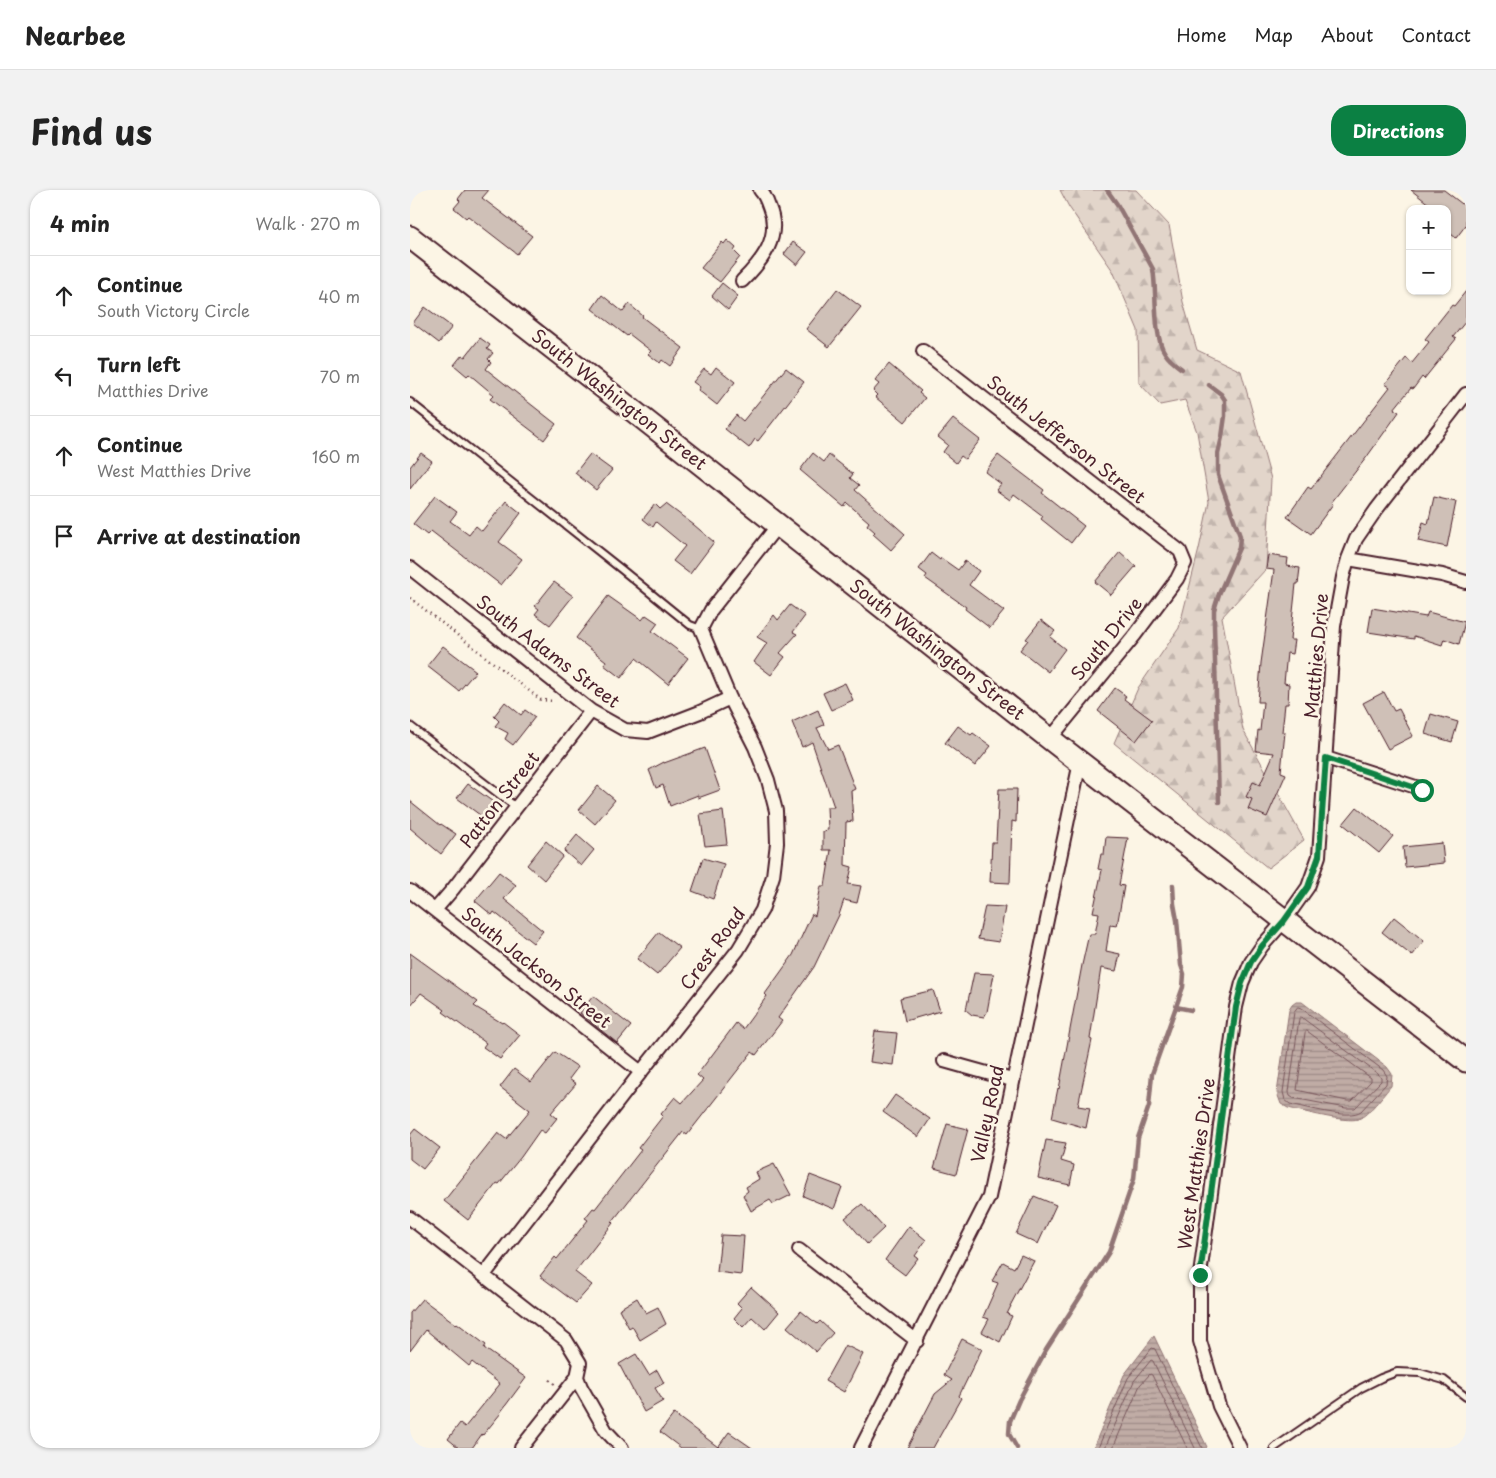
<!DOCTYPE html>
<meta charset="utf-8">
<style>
:root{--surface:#fff;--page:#f2f2f2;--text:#222;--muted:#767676;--line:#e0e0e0;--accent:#0b8043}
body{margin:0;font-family:"Playpen Sans",sans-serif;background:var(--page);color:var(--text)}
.controls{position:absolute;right:15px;top:15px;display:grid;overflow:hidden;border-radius:10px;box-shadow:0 1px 4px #0004}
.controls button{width:45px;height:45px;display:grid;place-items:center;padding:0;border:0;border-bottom:1px solid var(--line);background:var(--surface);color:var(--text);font:25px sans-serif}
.stop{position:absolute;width:15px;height:15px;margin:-11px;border:4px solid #0b8043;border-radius:50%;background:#fff}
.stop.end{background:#0b8043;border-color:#fff;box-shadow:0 1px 5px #0008}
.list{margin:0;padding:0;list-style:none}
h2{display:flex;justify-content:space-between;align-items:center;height:65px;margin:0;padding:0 20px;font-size:21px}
h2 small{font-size:16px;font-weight:400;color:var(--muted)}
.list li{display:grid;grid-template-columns:32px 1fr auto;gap:15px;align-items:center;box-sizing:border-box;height:80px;padding:0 20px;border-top:1px solid var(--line)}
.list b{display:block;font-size:19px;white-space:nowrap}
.list p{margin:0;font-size:16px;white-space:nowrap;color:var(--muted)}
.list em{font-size:16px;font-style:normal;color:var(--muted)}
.icon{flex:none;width:28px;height:28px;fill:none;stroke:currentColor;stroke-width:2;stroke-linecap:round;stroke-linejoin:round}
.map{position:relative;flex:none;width:1056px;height:1258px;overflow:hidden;border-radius:20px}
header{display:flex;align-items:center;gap:30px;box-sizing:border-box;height:70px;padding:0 25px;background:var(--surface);border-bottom:1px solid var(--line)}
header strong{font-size:24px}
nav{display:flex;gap:28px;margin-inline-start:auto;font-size:18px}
.intro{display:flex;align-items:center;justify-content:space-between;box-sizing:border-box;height:120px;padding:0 30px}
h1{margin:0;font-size:35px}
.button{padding:12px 22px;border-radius:20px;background:var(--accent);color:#fff;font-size:18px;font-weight:700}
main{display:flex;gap:30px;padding:0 30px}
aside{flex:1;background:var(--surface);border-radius:20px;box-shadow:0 1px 4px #0004}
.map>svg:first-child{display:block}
</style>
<header>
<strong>Nearbee</strong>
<nav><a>Home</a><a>Map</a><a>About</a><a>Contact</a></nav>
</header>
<div class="intro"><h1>Find us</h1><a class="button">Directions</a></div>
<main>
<aside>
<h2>4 min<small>Walk · 270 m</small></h2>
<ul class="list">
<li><svg class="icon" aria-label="ahead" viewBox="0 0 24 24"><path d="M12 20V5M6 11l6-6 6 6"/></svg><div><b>Continue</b><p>South Victory Circle</p></div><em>40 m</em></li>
<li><svg class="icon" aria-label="left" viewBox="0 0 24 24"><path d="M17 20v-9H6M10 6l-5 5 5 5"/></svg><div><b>Turn left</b><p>Matthies Drive</p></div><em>70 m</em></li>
<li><svg class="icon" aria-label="ahead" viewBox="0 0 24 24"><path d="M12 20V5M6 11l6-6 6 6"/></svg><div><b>Continue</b><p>West Matthies Drive</p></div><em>160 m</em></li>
<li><svg class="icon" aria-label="arrive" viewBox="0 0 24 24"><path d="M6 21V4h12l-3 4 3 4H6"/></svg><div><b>Arrive at destination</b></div></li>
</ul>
</aside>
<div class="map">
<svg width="1056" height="1258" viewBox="0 0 1056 1258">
<defs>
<pattern id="forest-firs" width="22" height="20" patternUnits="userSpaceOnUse" patternTransform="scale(1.25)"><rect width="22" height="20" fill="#e2d5ca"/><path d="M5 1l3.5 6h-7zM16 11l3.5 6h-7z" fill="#c3b6ae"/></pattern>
<pattern id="water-rules" width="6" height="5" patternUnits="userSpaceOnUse" patternTransform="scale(1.25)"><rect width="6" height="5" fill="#c0aca5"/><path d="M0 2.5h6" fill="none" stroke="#9e8b87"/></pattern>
</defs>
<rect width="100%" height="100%" fill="#fcf5e5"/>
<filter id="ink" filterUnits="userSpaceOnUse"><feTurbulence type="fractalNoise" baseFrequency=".02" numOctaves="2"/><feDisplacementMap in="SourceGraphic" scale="10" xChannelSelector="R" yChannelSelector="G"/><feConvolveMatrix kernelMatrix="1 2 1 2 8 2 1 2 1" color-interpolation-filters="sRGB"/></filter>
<g filter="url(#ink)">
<!-- forest -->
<path fill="url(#forest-firs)" stroke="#967a7a" d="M 650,0 L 726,0 L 759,35 L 773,112 L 787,160 L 831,181 L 861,289 L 856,379 L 812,427 L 833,540 L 894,650 L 858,678 L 704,553 L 728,498 L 769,438 L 789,359 L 799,312 L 787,242 L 775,210 L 750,215 L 729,193 L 728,140 L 703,81 L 659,17 Z"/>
<!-- water -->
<path fill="url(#water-rules)" stroke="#917474" d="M 886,812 L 892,812 L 977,877 L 982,884 L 981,896 C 974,904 958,926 948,929 C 936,933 892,921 878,918 L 871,914 L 867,903 L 879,820 L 882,815 Z
M 744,1146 L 797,1257 L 796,1258 L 683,1258 L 714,1185 Z"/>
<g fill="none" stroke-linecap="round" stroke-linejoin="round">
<!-- shore -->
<path stroke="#79575c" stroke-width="1" d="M 888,817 L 891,818 L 973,880 L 977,886 L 976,894 L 951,921 C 939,930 896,917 880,914 L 875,910 L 873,902 L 884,822 Z
M 891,827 L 968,884 L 971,888 L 971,891 L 945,918 L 936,918 L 883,908 L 880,906 L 879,902 L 889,829 Z
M 897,841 L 961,888 L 961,891 L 942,911 L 937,911 L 887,900 L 895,843 Z
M 688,1258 L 718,1188 L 742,1158 L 745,1159 L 792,1258
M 695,1258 L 724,1191 L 741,1170 L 743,1171 L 785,1258
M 703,1258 L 730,1195 L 740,1184 L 742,1185 L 777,1258"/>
<!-- stream -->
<path stroke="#917474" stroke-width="4.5" d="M 697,0 L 707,14 L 743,79 C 747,101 743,146 755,163 C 759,170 765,174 772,179
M 799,195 L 811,204 L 815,210 L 815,226 L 812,247 L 808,264 L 808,285 L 830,346 L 829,358 L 809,404 L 804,420 L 804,436 L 809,612
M 766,817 L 781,820
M 607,1258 L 599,1244 L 600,1231 L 609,1210 L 636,1160 L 699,1062 L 724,989 L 728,948 L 739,916 L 742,884 L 773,797 L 774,784 L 771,775 L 767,730 L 764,714 L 763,695"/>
</g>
<!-- building -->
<path fill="#cfc0b7" stroke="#4a1f2b" d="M 55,0 L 79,0 L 72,8 L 122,46 L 107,64 L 58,26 L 56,28 L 44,18 L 50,11 L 48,9 Z
M 1001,0 L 1034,0 L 1056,17 L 1056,35 L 1046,48 L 1037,41 L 1037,19 L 1025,19 Z
M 317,50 L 326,58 L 324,61 L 330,67 L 310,92 L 291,78 L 312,52 L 314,54 Z
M 383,52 L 397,62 L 387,75 L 374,64 Z
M 312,93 L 328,106 L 318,120 L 302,106 Z
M 427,99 L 451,117 L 419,157 L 396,139 Z
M 1056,101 L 1056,131 L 1043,147 L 1046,149 L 1014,189 L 1012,187 L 1003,199 L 1001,198 L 984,219 L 989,222 L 956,268 L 921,313 L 923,314 L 901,344 L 877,327 L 898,297 L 901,299 L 980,197 L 975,194 L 996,168 L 1002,173 L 1019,152 L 1015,149 L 1042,115 L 1044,116 Z
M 192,105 L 213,122 L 219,114 L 233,126 L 232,127 L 273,158 L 260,176 L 252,170 L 250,173 L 238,164 L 241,161 L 219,144 L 217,146 L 182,119 Z
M 15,117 L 42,137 L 29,153 L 3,133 Z
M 70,148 L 80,155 L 77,159 L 83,163 L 78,169 L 81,172 L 76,179 L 146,234 L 134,250 L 80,209 L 84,205 L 59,184 L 57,186 L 44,175 L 52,165 L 55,167 Z
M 479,174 L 511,201 L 509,203 L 515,208 L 495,232 L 465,207 L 467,205 L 463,201 L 469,194 L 465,191 Z
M 306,177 L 325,192 L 307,215 L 288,200 L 290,197 L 283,192 L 294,179 L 301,184 Z
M 376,178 L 394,192 L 348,251 L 345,249 L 339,258 L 315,239 L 326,225 L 333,231 Z
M 543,229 L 570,250 L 555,269 L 551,266 L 546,273 L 533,262 L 538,255 L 528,247 Z
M 11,263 L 22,271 L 0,299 L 0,277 Z
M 403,263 L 414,272 L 419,265 L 443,284 L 440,288 L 449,295 L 445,300 L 495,344 L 481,360 L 463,344 L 465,342 L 457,335 L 459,332 L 437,313 L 434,317 L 390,280 Z
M 180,264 L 202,280 L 186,300 L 165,283 Z
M 588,265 L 634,300 L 632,303 L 674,336 L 661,353 L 631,329 L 633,326 L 604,304 L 600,310 L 586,300 L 591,294 L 575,282 Z
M 25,306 L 47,322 L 40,331 L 59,345 L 66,336 L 72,341 L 96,311 L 111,323 L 89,352 L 112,369 L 91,395 L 21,341 L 17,345 L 3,334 Z
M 1024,307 L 1046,312 L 1037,357 L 1008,351 L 1013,332 L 1018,334 Z
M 245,314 L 250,319 L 256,314 L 284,335 L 304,352 L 280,384 L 263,371 L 275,356 L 246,332 L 243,337 L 233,329 Z
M 710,362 L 726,376 L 701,405 L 685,392 Z
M 521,363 L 530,370 L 531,368 L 548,380 L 555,371 L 569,381 L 559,395 L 594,421 L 580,438 L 555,419 L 556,417 L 515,388 L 517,385 L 509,379 Z
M 858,365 L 878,368 L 877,376 L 890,378 L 888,394 L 886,394 L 880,450 L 884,450 L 882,464 L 877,463 L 874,493 L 879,494 L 878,514 L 875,514 L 872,542 L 875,542 L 871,582 L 876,584 L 857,627 L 838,619 L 842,609 L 836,607 L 843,592 L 850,595 L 864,563 L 846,561 L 848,540 L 850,541 L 853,512 L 848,512 L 851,473 L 864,380 L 856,379 Z
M 144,392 L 163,406 L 140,435 L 125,424 L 129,419 L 125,416 Z
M 198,406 L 232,430 L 236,425 L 248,433 L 242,441 L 278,468 L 258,494 L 226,468 L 211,488 L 194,475 L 196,471 L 166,448 Z
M 380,415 L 395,426 L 383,442 L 387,444 L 370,463 L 375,467 L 361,485 L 344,472 L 357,453 L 347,447 L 364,425 L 368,430 Z
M 962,418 L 1016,427 L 1018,422 L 1055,432 L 1049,454 L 1034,449 L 1032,455 L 1004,446 L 1004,449 L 958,442 Z
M 631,430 L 645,441 L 640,447 L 655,459 L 638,482 L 610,460 L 618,450 L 616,449 Z
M 33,456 L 66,481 L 49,501 L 17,476 Z
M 435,493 L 443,510 L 421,520 L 413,503 Z
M 705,498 L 716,506 L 714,509 L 742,530 L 726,551 L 688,521 Z
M 974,502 L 984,521 L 989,519 L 1003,546 L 978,559 L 953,513 Z
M 95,512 L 111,525 L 115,520 L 125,527 L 103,555 L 95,549 L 98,543 L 85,536 L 89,531 L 84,526 Z
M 408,520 L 414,535 L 407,538 L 418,559 L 428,555 L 445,599 L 441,601 L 443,631 L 436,632 L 435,675 L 442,677 L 438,694 L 451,696 L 447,713 L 434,710 L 429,725 L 404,777 L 368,828 L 372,831 L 346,865 L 342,862 L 277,945 L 273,942 L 202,1032 L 203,1033 L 165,1082 L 182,1095 L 166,1113 L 130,1086 L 145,1067 L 147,1069 L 178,1030 L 175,1028 L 183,1018 L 185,1019 L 231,960 L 228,958 L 253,926 L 251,924 L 265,907 L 272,913 L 293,890 L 287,885 L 326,833 L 333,839 L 357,806 L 355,804 L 383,765 L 402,724 L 405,726 L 411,696 L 415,696 L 421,660 L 413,660 L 413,641 L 418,640 L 417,617 L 424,617 L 402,552 L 392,557 L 382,532 Z
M 1021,524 L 1048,532 L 1042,552 L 1015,544 Z
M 548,536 L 561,545 L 563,543 L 581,556 L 565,576 L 535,553 Z
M 295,558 L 310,600 L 288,608 L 288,605 L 260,616 L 253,595 L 246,598 L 239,580 L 254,572 L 254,573 Z
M 58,594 L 86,614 L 74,628 L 47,608 Z
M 188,596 L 205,610 L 185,634 L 169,620 Z
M 589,599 L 607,599 L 606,632 L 602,631 L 600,693 L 580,692 L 582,652 L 586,652 Z
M 0,611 L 30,635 L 31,634 L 46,644 L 31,664 L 0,638 Z
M 947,617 L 983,646 L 969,663 L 933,634 Z
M 313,621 L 317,654 L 295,656 L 290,624 Z
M 167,645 L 184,660 L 171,676 L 154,661 Z
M 696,647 L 718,648 L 709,695 L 714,696 L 707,736 L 700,735 L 696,761 L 710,764 L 706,781 L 691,778 L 680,849 L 682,850 L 668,916 L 680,918 L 676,938 L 642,928 L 648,898 L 649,899 L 672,775 L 679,744 L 685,744 L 689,723 L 683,722 L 692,680 L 688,679 L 691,664 L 694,664 Z
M 136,651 L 153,666 L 134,690 L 117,675 Z
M 1032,653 L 1034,673 L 995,677 L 993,657 Z
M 293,668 L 314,674 L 303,709 L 282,701 Z
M 89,682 L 106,695 L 94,709 L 133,741 L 123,753 L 84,722 L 82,725 L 65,711 Z
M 575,716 L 595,717 L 589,752 L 568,749 Z
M 984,727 L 1014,751 L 1002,766 L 972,742 Z
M 249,742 L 270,758 L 247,785 L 227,769 Z
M 0,763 L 68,812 L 64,816 L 92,833 L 93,832 L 110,845 L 90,869 L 73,857 L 76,853 L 33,822 L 35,820 L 11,803 L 0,816 Z
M 564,783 L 584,784 L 577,822 L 574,827 L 562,825 L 556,820 Z
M 523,800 L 530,821 L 495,831 L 490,808 Z
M 183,806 L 221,836 L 207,853 L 170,823 Z
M 465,841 L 487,843 L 483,875 L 460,872 Z
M 145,862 L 168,877 L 159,889 L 166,894 L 141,923 L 147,928 L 135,943 L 130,940 L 111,967 L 89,994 L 87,993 L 58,1030 L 34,1011 L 88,943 L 96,949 L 120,920 L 90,897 L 104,879 L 121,892 Z
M 485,905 L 520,929 L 508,947 L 473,922 Z
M 537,934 L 558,939 L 546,984 L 524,978 Z
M 5,939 L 30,958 L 13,979 L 0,969 L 0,945 Z
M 636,950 L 656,953 L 651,971 L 664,975 L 660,995 L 628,988 Z
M 364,974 L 381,1005 L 363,1014 L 360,1010 L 341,1021 L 333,1005 L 338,1001 L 336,997 L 349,989 L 346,982 Z
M 400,985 L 432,997 L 424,1019 L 393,1006 Z
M 624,1006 L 646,1015 L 628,1054 L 606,1044 Z
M 452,1014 L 474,1038 L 457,1054 L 435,1028 Z
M 499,1036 L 516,1050 L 505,1066 L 508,1068 L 495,1085 L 475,1070 Z
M 311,1045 L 334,1046 L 331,1085 L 307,1082 Z
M 611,1065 L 624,1071 L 600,1116 L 601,1116 L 597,1124 L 602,1126 L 590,1152 L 572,1142 L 579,1129 L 573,1127 L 588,1093 L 582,1091 L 593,1072 L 604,1078 Z
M 341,1097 L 369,1122 L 355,1139 L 342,1127 L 333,1137 L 324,1128 L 332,1118 L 327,1113 Z
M 227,1108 L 236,1123 L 248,1117 L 256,1134 L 230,1150 L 222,1136 L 219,1138 L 209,1119 Z
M 12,1109 L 46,1134 L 47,1133 L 76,1155 L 74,1158 L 116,1188 L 90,1223 L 91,1223 L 73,1245 L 72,1244 L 62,1258 L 49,1258 L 38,1249 L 50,1233 L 55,1237 L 90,1194 L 62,1172 L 59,1176 L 16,1140 L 0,1161 L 0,1123 Z
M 391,1121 L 407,1134 L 410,1131 L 423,1143 L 406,1162 L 377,1137 Z
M 552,1149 L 572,1159 L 549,1206 L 551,1208 L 523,1258 L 497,1258 L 525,1204 L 542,1190 L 534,1185 Z
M 435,1155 L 453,1164 L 434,1202 L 415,1191 Z
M 226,1164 L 239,1185 L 247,1180 L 254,1193 L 245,1198 L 253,1211 L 234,1222 L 209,1174 Z
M 264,1224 L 308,1257 L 319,1242 L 342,1258 L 271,1258 L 250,1242 Z"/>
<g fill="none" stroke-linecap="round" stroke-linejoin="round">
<!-- lane casing -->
<g stroke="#4a1f2b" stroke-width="10">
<path id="lane" d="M 0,212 L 211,379 L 280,435 L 291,439
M 0,536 L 106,617
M 864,1258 L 951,1198 L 971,1188 L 987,1182 L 1010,1183 L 1034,1190 L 1056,1207"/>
</g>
<!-- street casing -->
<g stroke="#4a1f2b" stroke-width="16">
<path id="street" d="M 332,91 C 352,71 372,47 359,17 C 357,11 355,5 350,0
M 513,161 L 770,361 L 775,373 L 767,389 L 725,445 L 640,549
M 938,369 L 1032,385 L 1056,392
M 0,378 L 181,521 L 215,540 L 238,542 L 290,522 L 320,508
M 916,568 L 1012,599
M 0,701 L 231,882
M 25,720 L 43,699 L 181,521
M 534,871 L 602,890
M 0,1028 L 156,1150 L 170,1173 L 167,1187 L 171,1197 L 196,1241 L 212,1258
M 389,1060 L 507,1151
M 74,1085 L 231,882 L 328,760 L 352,720 L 363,686 L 367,653 L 366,621 L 358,590 L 345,557 L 320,508 L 291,439 L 301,420 L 368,335
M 111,1258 L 167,1187
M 451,1258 L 579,1007 L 670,572
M 830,1258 L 809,1216 L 790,1151 L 790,1085 L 826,817 L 832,793 L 841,772 L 852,756 L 874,731 L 898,697 L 909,666 L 924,436 L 933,387 L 938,369 L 946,349 L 966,320 L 1056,204"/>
</g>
<!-- primary casing -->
<g stroke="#4a1f2b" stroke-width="25">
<path id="primary" d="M 0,47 L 231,227 L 640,549 L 1056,871"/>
</g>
<!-- path -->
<path stroke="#4a1f2b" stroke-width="2.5" stroke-dasharray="1 4" stroke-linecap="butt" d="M 0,408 L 131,510 L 144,511
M 140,1190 L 145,1194"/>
<!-- lane -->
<use href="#lane" stroke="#fcf5e5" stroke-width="6"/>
<!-- street -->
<use href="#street" stroke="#fcf5e5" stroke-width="12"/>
<!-- primary -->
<use href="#primary" stroke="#fcf5e5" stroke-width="21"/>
</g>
</g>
<g fill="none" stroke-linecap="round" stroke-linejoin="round" filter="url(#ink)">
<!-- route -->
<path stroke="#0b8043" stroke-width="6" d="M 790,1085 L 826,817 L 832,793 L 841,772 L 852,756 L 874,731 L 898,697 L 909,666 L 916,568 L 1012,600"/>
</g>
<g text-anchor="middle" stroke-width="5" stroke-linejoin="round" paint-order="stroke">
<!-- street labels -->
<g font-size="18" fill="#4a1f2b" stroke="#fcf5e5">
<text transform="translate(209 210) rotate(38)" y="6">South Washington Street</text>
<text transform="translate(656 250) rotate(38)" y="6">South Jefferson Street</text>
<text transform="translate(697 449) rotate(-51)" y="6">South Drive</text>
<text transform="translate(527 460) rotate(38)" y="6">South Washington Street</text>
<text transform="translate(138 462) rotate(37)" y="6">South Adams Street</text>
<text transform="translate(907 466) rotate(-85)" y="6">Matthies Drive</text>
<text transform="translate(90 610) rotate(-52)" y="6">Patton Street</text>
<text transform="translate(303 759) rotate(-54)" y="6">Crest Road</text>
<text transform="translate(126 778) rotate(38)" y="6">South Jackson Street</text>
<text transform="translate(578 924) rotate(-78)" y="6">Valley Road</text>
<text transform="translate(787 974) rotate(-82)" y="6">West Matthies Drive</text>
</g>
</g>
</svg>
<div class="controls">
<button>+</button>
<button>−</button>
</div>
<div class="stop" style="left:1012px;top:600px"></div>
<div class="stop end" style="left:790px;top:1085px"></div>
</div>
</main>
